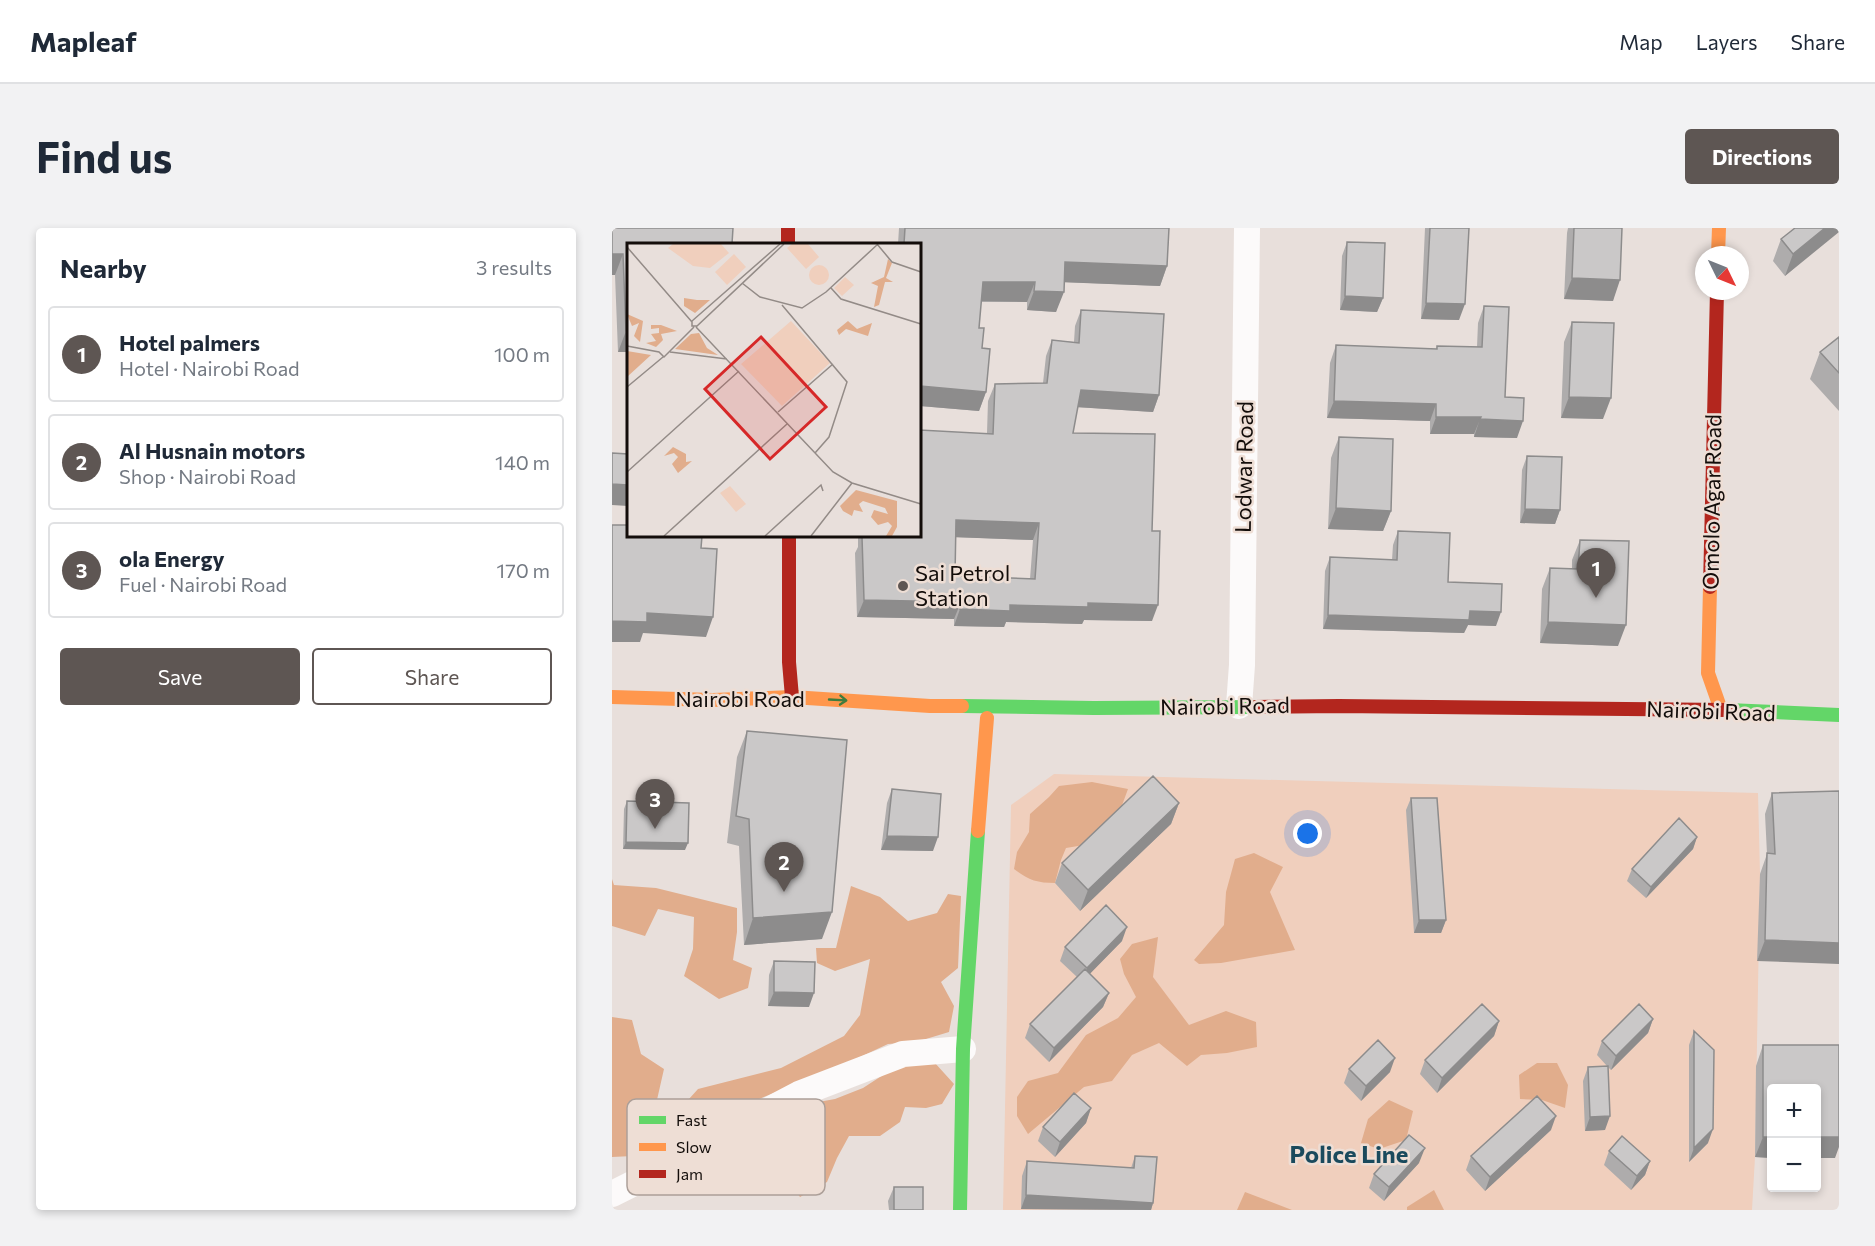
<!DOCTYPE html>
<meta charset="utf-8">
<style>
:root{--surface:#fff;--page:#f2f2f3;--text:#1f2937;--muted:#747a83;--line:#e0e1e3;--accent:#5e5653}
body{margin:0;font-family:Commissioner,sans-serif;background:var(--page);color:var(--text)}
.controls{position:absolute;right:18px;bottom:18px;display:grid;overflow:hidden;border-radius:6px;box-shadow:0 3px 9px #0003}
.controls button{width:54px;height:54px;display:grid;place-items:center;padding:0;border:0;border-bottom:2px solid var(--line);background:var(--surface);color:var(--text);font:30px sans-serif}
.compass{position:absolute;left:1083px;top:18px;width:54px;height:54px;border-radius:50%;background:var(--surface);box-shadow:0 3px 9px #0003;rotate:133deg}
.you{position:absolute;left:696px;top:606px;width:21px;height:21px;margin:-15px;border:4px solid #fff;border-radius:50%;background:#1a73e8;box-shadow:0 0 0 9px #1a73e833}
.badge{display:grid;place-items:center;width:39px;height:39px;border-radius:50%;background:var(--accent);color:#fff;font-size:20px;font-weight:700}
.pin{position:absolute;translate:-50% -50px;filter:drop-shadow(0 2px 3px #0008)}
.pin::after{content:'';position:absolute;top:32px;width:21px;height:18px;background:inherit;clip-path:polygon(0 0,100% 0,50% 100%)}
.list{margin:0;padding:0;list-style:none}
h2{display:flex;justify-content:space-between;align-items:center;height:78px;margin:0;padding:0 24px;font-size:26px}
h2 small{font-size:20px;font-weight:400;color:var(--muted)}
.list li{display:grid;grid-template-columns:39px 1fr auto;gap:18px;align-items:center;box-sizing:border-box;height:96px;margin:0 12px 12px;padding:0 12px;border:2px solid var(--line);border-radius:6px}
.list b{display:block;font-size:22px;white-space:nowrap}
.list p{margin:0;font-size:20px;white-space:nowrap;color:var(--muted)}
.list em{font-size:20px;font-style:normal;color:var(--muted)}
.actions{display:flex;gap:12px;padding:18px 24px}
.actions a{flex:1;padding:14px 0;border:2px solid var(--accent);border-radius:6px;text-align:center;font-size:21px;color:var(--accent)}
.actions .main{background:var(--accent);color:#fff}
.map{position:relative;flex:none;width:1227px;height:982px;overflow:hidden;border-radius:6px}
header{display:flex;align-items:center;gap:36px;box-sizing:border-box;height:84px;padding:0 30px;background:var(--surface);border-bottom:2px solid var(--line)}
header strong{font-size:28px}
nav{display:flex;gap:33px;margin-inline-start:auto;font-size:21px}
.intro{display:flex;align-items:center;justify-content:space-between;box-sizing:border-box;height:144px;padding:0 36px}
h1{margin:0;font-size:42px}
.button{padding:15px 27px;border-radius:6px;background:var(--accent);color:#fff;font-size:21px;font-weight:700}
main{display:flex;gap:36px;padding:0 36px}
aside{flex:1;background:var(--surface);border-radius:6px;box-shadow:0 3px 9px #0003}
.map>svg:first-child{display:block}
</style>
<header>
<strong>Mapleaf</strong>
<nav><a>Map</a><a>Layers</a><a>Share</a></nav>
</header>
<div class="intro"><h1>Find us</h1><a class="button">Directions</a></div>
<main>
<aside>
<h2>Nearby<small>3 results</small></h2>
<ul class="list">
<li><span class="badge">1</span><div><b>Hotel palmers</b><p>Hotel · Nairobi Road</p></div><em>100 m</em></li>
<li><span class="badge">2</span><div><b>Al Husnain motors</b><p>Shop · Nairobi Road</p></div><em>140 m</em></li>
<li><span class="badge">3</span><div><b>ola Energy</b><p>Fuel · Nairobi Road</p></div><em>170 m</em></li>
</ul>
<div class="actions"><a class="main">Save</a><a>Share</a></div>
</aside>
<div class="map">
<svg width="1227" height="982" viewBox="0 0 1227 982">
<rect width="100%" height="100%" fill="#e8dfdb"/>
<!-- green -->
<path fill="#f0cfbd" d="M 442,546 L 1146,565 L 1148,646 L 1143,929 L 1140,982 L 391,982 L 399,577 Z"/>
<!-- forest -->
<path fill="#e1ad8c" d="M 480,554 L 516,561 L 502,599 L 472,617 L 454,620 L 449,632 L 443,655 C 425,655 416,652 402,641 L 405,624 L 417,604 L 418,586 L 437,569 L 447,558 Z
M 642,625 L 671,639 L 658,664 L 683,722 L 609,735 L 587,736 L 582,732 L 612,697 L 614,664 L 623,631 Z
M 0,651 L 2,657 L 44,660 L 125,680 L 125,704 L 121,732 L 140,740 L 136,760 L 107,771 L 72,748 L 81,721 L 82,689 L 46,681 L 33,708 L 0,698 Z
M 239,658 L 268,669 L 296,693 L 325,685 L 336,666 L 349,668 L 346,740 L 329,754 L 342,778 L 337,804 L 304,814 L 276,816 L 231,837 L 137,875 L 92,899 L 67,882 L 86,861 L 169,840 L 232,808 L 248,787 L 258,731 L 223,743 L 205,735 L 204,720 L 224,720 Z
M 546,709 L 541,749 L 577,797 L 614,783 L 644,794 L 645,819 L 615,825 L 589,827 L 575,838 L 547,815 L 520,827 L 500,853 L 472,859 L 416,906 L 405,888 L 405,869 L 416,853 L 446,845 L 474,807 L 506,790 L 524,769 L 512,746 L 508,731 L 520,716 Z
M 0,789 L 20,792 L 29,826 L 52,841 L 37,907 L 21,928 L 0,929 Z
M 323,835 L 342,856 L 330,876 L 314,880 L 293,879 L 288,894 L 268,908 L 237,908 L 225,930 L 215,954 L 188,969 L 171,946 L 173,914 L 161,902 L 179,879 L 223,871 L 251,860 L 288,836 Z
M 925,835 L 945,835 L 956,857 L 953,880 L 930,872 L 908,871 L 907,847 Z
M 777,872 L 801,883 L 794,912 L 767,921 L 749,915 L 756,891 Z
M 822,962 L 832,982 L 795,982 L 795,979 Z
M 633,964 L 680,982 L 625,982 Z"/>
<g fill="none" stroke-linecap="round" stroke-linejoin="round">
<!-- street -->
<path stroke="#fcfafa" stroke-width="26" d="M 627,478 L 630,437 L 635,0
M 0,966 L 52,940 L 126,898 L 187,866 L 291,826 L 351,821"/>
<!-- fast -->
<path stroke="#63d668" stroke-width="14" d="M 350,478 L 482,480 L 643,479
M 1116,482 L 1227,487
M 348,982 L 351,821 L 366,603"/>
<!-- slow -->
<path stroke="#ff974d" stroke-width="14" d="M 1106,27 L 1107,0
M 1098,359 L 1096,445 L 1109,482
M 0,469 L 101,472 L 180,469 L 318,478 L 350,478
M 366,603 L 375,490"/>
<!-- jam -->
<path stroke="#b3261e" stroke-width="14" d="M 176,0 L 176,16
M 177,308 L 177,434 L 180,469
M 1098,359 L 1105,63
M 643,479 L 727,478 L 1116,482"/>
</g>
<!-- wall -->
<path fill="#aeacac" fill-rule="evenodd" d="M 0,0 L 16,16 L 16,124 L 6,124 L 3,47 L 0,47 Z
M 287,0 L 557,0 L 555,38 L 548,58 L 452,54 L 444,84 L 415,82 L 415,74 L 369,74 L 367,100 L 370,120 L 374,164 L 367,183 L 308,178 L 308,16 L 286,16 Z
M 813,0 L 857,0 L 847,92 L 809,91 Z
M 956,0 L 1010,0 L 1001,73 L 952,71 L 955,5 Z
M 1227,0 L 1173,48 L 1161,33 L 1169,11 Z
M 735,14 L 771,70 L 765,84 L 728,82 L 730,28 Z
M 872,78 L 893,169 L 905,210 L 862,209 L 862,206 L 818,206 L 818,193 L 715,190 L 718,135 L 724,117 L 824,121 L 825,118 L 865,119 L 866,95 Z
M 469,82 L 547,167 L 541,184 L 465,179 L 461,205 L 540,303 L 540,393 L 472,392 L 470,396 L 394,394 L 392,399 L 342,398 L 342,391 L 245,389 L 243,325 L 246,319 L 246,308 L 308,308 L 375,205 L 376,173 L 383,156 L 431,155 L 434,128 L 440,112 L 462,114 L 463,98 ZM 343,309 L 421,312 L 418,351 L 343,348 Z
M 960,94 L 991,191 L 949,190 L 952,114 Z
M 1227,109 L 1227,183 L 1198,151 L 1208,124 Z
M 727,209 L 779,283 L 771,303 L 716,301 L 719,230 Z
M 915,228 L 948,282 L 943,296 L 908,295 L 910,242 Z
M 786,303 L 836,354 L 884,398 L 856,397 L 852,405 L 711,401 L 713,343 L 718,329 L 780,332 L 781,317 Z
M 968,312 L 1006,418 L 928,415 L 930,361 L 938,340 L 960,341 L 960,332 Z
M 135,503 L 210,711 L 132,717 L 127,618 L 115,615 L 125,529 Z
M 280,561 L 321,623 L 269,622 L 275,575 Z
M 1227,563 L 1145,733 L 1148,646 L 1155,626 L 1153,586 L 1160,565 Z
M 799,570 L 834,692 L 829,705 L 802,705 L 794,582 Z
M 15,573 L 73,622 L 11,621 L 12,581 Z
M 567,575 L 559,596 L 468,683 L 443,655 L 450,635 Z
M 1085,609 L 1081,621 L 1034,670 L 1015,653 L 1020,641 Z
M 510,713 L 477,746 L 497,765 L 491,779 L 437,834 L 413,810 L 418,796 L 465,749 L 448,733 L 453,719 Z
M 162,733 L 197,779 L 156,778 L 157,747 Z
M 1041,791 L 1036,805 L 999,842 L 996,839 L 993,902 L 973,903 L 971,853 L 976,839 L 995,838 L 985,827 L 990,813 Z
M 887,793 L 882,808 L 825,865 L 808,846 L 813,832 Z
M 1082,803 L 1096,915 L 1077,934 L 1077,817 Z
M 1151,817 L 1223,930 L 1160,861 L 1160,930 L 1143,929 L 1144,838 Z
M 737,841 L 778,844 L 749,873 L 732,855 Z
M 479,880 L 474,895 L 443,929 L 426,913 L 431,899 Z
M 939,902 L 873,963 L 854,942 L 859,928 Z
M 997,923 L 1038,933 L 1033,947 L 1019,962 L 992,937 Z
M 523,928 L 541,975 L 539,982 L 409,981 L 410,948 L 415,933 L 519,940 Z
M 807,935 L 772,973 L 757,960 L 762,946 Z
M 282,959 L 311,982 L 277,982 L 276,973 Z"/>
<!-- shaded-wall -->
<path fill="#8d8c8c" d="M 1213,0 L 1227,0 L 1227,4 L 1173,48 L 1181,26 Z
M 0,26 L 11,26 L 3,47 L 0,47 Z
M 453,34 L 555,38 L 548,58 L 446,54 Z
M 960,50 L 1008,52 L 1001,73 L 952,71 Z
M 371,54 L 423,54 L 415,74 L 364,73 Z
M 422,63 L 452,64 L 444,84 L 415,82 Z
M 733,68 L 771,70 L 765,84 L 728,82 Z
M 814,75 L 853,76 L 847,92 L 809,91 Z
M 14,103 L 16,103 L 16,124 L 6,124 Z
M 308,158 L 374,164 L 367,183 L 308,178 Z
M 469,162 L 547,167 L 541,184 L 463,179 Z
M 957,169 L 999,170 L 991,191 L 949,190 Z
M 722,173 L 824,176 L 818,193 L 715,190 Z
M 824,189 L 869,189 L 862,206 L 818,206 Z
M 868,191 L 911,193 L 905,210 L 862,209 Z
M 0,256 L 16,257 L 16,278 L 0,277 Z
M 724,280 L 779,283 L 771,303 L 716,301 Z
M 913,281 L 948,282 L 943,296 L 908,295 Z
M 344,292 L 427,295 L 421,312 L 338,309 Z
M 252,372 L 349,374 L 342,391 L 245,389 Z
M 476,375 L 546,377 L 540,393 L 472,392 L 470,396 L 394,394 L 392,399 L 342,398 L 348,381 L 398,377 Z
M 858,383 L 889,384 L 884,398 L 856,397 L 852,405 L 711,401 L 716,387 Z
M 35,385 L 101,389 L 94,409 L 31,405 L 28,414 L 0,414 L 0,393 Z
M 936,394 L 1014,397 L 1006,418 L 928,415 Z
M 567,575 L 559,596 L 468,683 L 476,662 Z
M 275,608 L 326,609 L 321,623 L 269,622 Z
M 1085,609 L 1081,621 L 1034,670 L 1039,659 Z
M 14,614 L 76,615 L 73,622 L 11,621 Z
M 220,684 L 210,711 L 132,717 L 141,690 Z
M 807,692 L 834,692 L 829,705 L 802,705 Z
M 515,699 L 510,713 L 470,754 L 475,740 Z
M 1153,712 L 1227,715 L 1227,736 L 1145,733 Z
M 162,764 L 202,765 L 197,779 L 156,778 Z
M 497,765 L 491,779 L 437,834 L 442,820 Z
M 1041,791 L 1036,805 L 999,842 L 1004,828 Z
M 887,793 L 882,808 L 825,865 L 830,850 Z
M 783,830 L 778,844 L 749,873 L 754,858 Z
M 479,880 L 474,895 L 443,929 L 448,914 Z
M 944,888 L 939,902 L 873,963 L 878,949 Z
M 998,888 L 993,902 L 973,903 L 978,889 Z
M 1101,901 L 1096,915 L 1077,934 L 1082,920 Z
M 1151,909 L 1160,909 L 1160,930 L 1143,929 Z
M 1204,909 L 1227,909 L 1227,919 L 1223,930 L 1204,930 Z
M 813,920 L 807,935 L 772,973 L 777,959 Z
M 1038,933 L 1033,947 L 1019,962 L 1025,948 Z
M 414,967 L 541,975 L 539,982 L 409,981 Z"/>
<!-- building -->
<path fill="#cac8c8" stroke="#8d8c8c" stroke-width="1.5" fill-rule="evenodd" d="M 0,0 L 121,0 L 120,16 L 16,16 L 16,103 L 14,103 L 11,26 L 0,26 Z
M 293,0 L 557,0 L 555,38 L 453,34 L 452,64 L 422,63 L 423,54 L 371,54 L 367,100 L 372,100 L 370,120 L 378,121 L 374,164 L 308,158 L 308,16 L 292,16 Z
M 818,0 L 857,0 L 853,76 L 814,75 Z
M 962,0 L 1010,0 L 1008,52 L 960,50 Z
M 1183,0 L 1213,0 L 1181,26 L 1169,11 Z
M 735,14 L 773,15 L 771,70 L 733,68 Z
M 872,78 L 897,79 L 893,169 L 912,170 L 911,193 L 868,191 L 869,189 L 824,189 L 824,176 L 722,173 L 724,117 L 825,121 L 825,118 L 870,119 Z
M 469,82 L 552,86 L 547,167 L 469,162 L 461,205 L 543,206 L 540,303 L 548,303 L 546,377 L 476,375 L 476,379 L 398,377 L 398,383 L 348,381 L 349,374 L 252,372 L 250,309 L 252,309 L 252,308 L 308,308 L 308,202 L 381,206 L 383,156 L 435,155 L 440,112 L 467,115 ZM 344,292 L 427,295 L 423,351 L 343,348 Z
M 960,94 L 1002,95 L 999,170 L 957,169 Z
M 1227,109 L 1227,145 L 1208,124 Z
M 727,209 L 781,211 L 779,283 L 724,280 Z
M 0,225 L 16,226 L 16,257 L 0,256 Z
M 915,228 L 950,229 L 948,282 L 913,281 Z
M 0,297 L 16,297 L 16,308 L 90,308 L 89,320 L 105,321 L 101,389 L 35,385 L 35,394 L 0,393 Z
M 786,303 L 838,305 L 836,354 L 890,356 L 889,384 L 858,383 L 857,392 L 716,387 L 718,329 L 785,332 Z
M 968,312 L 1017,313 L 1014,397 L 936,394 L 938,340 L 966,341 Z
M 135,503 L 235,512 L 220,684 L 141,690 L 137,591 L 124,588 Z
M 541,548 L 567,575 L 476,662 L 450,635 Z
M 280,561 L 329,566 L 326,609 L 275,608 Z
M 1227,563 L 1227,715 L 1153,712 L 1155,625 L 1163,626 L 1160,565 Z
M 799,570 L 825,570 L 834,692 L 807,692 Z
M 15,573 L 77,575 L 76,615 L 14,614 Z
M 1067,590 L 1085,609 L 1039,659 L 1020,641 Z
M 494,677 L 515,699 L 475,740 L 453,719 Z
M 162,733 L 203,734 L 202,765 L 162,764 Z
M 473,741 L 497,765 L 442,820 L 418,796 Z
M 870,776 L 887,793 L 830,850 L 813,832 Z
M 1027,776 L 1041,791 L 1004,828 L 990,813 Z
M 1082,803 L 1102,822 L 1101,901 L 1082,920 Z
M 766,812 L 783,830 L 754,858 L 737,841 Z
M 1151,817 L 1227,817 L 1227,909 L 1204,909 L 1204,861 L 1160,861 L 1160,909 L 1151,909 Z
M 996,838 L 998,888 L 978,889 L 976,839 Z
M 462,865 L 479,880 L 448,914 L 431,899 Z
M 925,868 L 944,888 L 878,949 L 859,928 Z
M 797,907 L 813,920 L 777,959 L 762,946 Z
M 1010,908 L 1038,933 L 1025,948 L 997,923 Z
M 523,928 L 545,929 L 541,975 L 414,967 L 415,933 L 522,940 Z
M 282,959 L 311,959 L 311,982 L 282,982 Z"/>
<!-- one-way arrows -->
<defs><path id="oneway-shaft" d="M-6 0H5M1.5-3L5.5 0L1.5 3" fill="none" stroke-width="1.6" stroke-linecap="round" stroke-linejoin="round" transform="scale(1.5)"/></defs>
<use stroke="#3f7c3e" href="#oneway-shaft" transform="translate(226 472) rotate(3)"/>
<!-- markers -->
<circle fill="#5e5653" stroke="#eeded5" stroke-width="2" cx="291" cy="358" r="6"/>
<g text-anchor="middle" stroke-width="5" stroke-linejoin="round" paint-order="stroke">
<!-- street labels -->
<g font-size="22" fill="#130d0a" stroke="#eeded5">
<text transform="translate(632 239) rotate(-89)" y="8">Lodwar Road</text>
<text transform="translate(1100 274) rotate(-89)" y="8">Omolo Agar Road</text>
<text x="128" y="479">Nairobi Road</text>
<text transform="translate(613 478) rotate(-1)" y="8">Nairobi Road</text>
<text transform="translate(1099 483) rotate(2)" y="8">Nairobi Road</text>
</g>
<!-- poi labels -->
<g font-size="22" fill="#130d0a" stroke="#eeded5" text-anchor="start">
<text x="303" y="353">Sai Petrol<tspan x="303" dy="25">Station</tspan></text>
</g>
<!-- neighbourhood labels -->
<g font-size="24" font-weight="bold" fill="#1a4a5d" stroke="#eeded5">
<text x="737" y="935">Police Line</text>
</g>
</g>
<!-- overview -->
<g transform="translate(15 15)">
<rect width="294" height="294" fill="#e8dfdb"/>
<path d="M 46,1 L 94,1 L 102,10 L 83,25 L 66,23 L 41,5 ZM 165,1 L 181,1 L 192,14 L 179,26 L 160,5 ZM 107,11 L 119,24 L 100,42 L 88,29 ZM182 32a10 10 0 1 1 20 0a10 10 0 1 1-20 0ZM 218,34 L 227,42 L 215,53 L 207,45 ZM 164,78 L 203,120 L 155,163 L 114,121 ZM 103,243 L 119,261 L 109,269 L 93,250 Z" fill="#f0cfbd"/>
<path d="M 261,16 L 265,20 L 259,35 L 266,39 L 258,39 L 252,62 L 247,64 L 251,43 L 244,40 L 257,34 ZM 57,55 L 70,57 L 83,57 L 68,70 L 57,63 ZM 0,71 L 16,78 L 13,99 L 7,93 L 12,80 L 5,83 ZM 221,78 L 230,86 L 245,80 L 241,93 L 219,86 L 212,92 L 210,87 ZM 24,82 L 34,82 L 50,88 L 34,91 L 36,97 L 29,104 L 19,100 L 29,98 L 24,91 L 32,90 L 32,85 L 24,86 ZM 72,90 L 80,105 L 91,112 L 48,106 L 64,91 ZM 0,108 L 24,112 L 0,134 ZM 46,204 L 59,211 L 59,219 L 65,218 L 51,230 L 45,221 L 51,214 L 47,210 L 37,213 ZM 229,247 L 270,258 L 270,284 L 265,293 L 259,293 L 265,283 L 261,279 L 251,282 L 244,274 L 247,267 L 261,271 L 258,265 L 236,258 L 232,261 L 236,269 L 227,267 L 225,273 L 216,268 L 213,263 Z" fill="#e1ad8c"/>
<path fill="none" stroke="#938b87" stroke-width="1.5" d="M 153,1 L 65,78 L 65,83 L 70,83 L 157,1M 250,1 L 265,19 L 294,29M 0,4 L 65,79M 115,40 L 133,54 L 175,65 L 199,49 L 251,1M 204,45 L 214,56 L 294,81M 155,62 L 220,139 L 202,194 L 188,210M 69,84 L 206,229 L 225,240 L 294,261M 0,103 L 32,109 L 37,114 L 67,84M 43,109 L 100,116M 0,144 L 36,114M 151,169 L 206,121M 0,229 L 112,128M 37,293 L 160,181M 138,293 L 194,242 L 196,248M 184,293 L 225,240"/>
<path fill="#d62828" fill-opacity="0.15" stroke="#d62828" stroke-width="3" d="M 134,94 L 199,164 L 143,216 L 78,146 Z"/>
<rect width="294" height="294" fill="none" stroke="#130d0a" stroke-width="3"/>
</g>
<!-- legend -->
<rect x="15" y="871" width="198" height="96" rx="9" fill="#eeded5" stroke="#ac9f98" stroke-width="1.5"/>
<rect x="27" y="888" width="27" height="8" fill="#63d668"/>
<rect x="27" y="915" width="27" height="8" fill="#ff974d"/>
<rect x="27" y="942" width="27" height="8" fill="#b3261e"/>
<g font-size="16" fill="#130d0a">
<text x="64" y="898">Fast</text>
<text x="64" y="925">Slow</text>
<text x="64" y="952">Jam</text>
</g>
</svg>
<div class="controls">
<button>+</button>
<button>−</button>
</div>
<svg class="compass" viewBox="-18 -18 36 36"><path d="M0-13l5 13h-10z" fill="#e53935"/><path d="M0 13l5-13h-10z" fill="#747a83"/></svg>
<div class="you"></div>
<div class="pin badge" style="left:984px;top:370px">1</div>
<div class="pin badge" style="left:172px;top:664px">2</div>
<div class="pin badge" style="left:43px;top:601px">3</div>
</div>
</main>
